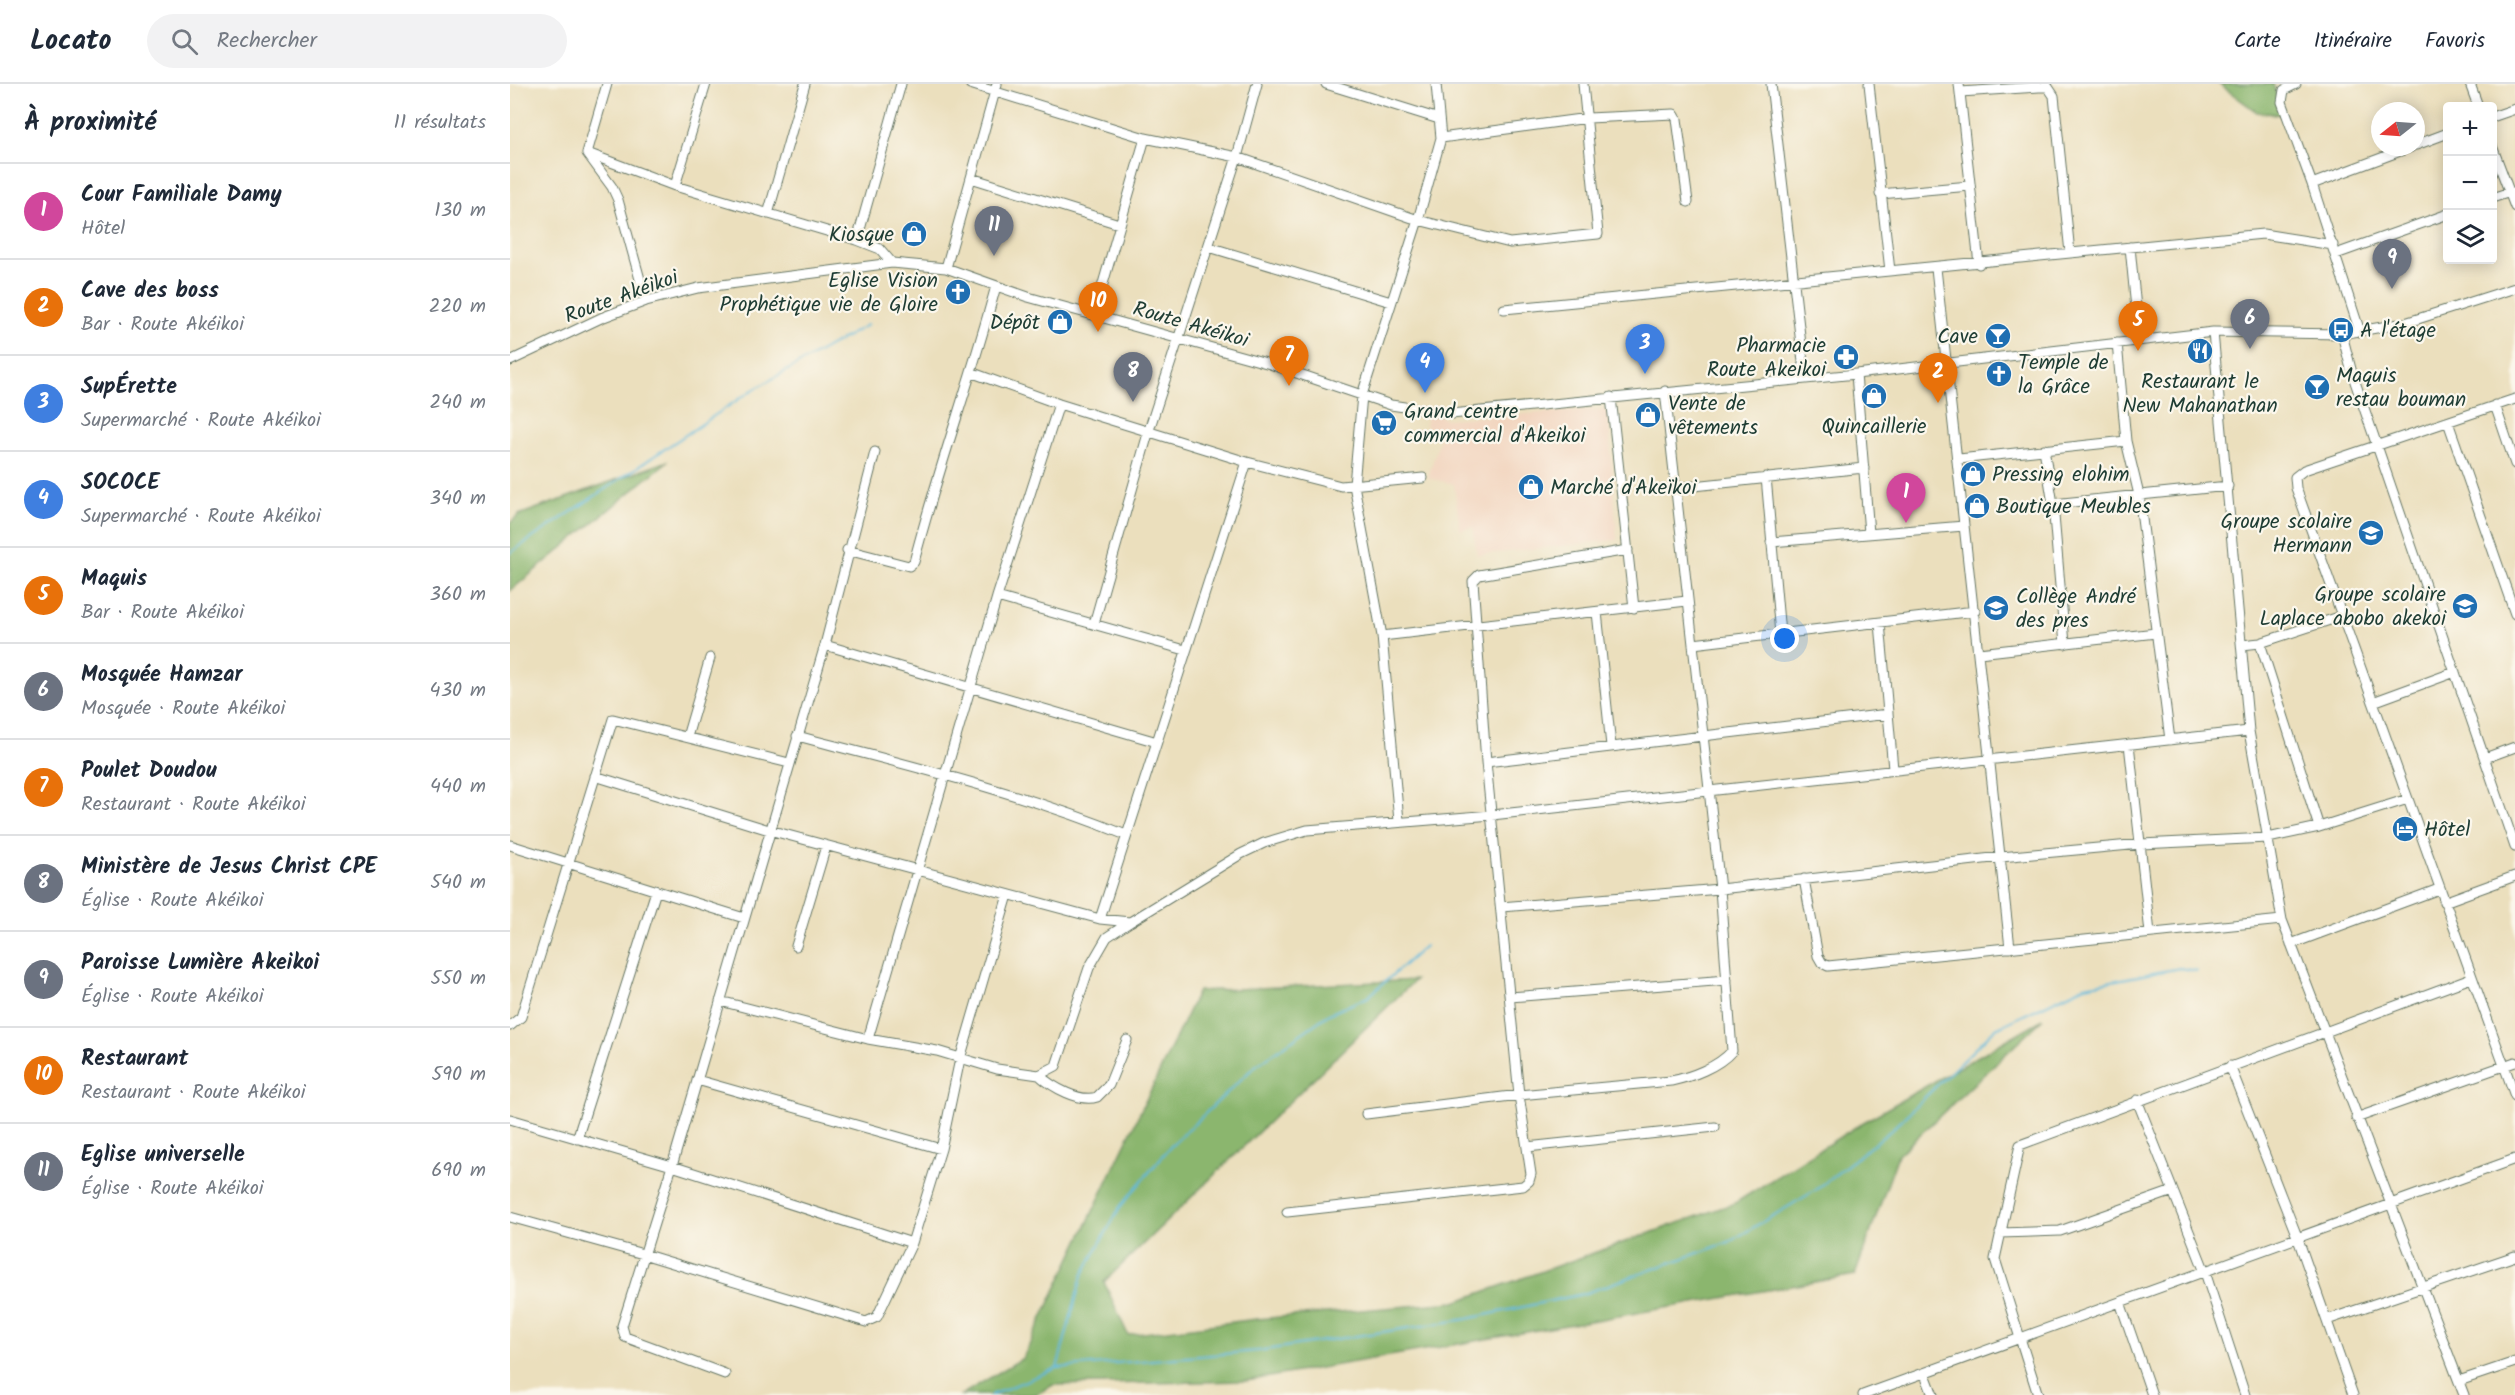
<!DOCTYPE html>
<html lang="fr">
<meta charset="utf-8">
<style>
:root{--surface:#fff;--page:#f2f2f3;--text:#1f2937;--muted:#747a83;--line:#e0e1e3;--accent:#db2777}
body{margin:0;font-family:Kalam,sans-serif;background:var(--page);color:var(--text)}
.controls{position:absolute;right:18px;top:18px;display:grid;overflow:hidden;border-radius:6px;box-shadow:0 3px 15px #0003}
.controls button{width:54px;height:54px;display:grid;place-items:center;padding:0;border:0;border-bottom:2px solid var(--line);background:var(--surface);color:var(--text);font:30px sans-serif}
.compass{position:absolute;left:1861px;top:18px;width:54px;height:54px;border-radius:50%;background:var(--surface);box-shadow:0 3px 15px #0003;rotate:253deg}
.you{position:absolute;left:1275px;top:555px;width:21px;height:21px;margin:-15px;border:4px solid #fff;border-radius:50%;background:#1a73e8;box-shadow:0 0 0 9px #1a73e833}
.badge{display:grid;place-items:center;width:39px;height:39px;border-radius:50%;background:var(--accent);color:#fff;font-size:20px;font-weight:700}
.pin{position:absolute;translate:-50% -50px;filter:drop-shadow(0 2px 3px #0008)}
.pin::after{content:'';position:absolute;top:32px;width:21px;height:18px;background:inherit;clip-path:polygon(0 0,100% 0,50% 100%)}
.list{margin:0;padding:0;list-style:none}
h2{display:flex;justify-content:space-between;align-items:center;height:78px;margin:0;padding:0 24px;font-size:26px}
h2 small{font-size:20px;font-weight:400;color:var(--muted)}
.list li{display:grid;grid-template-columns:39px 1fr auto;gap:18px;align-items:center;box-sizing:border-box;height:96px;padding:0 24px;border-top:2px solid var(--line)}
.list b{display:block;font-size:22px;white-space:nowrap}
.list p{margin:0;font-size:20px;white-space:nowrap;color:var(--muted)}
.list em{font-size:20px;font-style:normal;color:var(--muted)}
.icon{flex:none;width:33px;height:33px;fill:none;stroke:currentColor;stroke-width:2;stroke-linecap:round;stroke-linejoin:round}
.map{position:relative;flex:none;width:2005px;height:1311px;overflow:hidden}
header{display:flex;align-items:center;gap:36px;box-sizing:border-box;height:84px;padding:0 30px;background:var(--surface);border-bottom:2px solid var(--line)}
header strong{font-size:28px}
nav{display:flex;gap:33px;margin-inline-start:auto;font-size:21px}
.search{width:420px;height:54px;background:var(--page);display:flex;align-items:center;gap:15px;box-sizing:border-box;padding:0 21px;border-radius:33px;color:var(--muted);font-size:22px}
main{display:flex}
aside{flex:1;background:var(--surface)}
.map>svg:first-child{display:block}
</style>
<header>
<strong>Locato</strong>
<div class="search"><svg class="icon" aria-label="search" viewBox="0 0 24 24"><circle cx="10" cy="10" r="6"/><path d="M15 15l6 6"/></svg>Rechercher</div>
<nav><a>Carte</a><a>Itinéraire</a><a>Favoris</a></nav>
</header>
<main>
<aside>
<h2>À proximité<small>11 résultats</small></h2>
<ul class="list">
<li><span class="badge" style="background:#d1479c">1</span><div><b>Cour Familiale Damy</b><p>Hôtel</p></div><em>130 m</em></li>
<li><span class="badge" style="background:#e8710a">2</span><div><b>Cave des boss</b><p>Bar · Route Akéikoi</p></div><em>220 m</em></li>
<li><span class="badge" style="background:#3f7fe0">3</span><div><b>SupÉrette</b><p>Supermarché · Route Akéikoi</p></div><em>240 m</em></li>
<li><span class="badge" style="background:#3f7fe0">4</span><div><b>SOCOCE</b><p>Supermarché · Route Akéikoi</p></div><em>340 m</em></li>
<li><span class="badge" style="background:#e8710a">5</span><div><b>Maquis</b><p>Bar · Route Akéikoi</p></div><em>360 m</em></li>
<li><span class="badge" style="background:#6b7280">6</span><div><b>Mosquée Hamzar</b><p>Mosquée · Route Akéikoi</p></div><em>430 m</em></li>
<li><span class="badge" style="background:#e8710a">7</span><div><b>Poulet Doudou</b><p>Restaurant · Route Akéikoi</p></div><em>440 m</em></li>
<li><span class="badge" style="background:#6b7280">8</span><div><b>Ministère de Jesus Christ CPE</b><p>Église · Route Akéikoi</p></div><em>540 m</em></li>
<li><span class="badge" style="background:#6b7280">9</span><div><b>Paroisse Lumière Akeikoi</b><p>Église · Route Akéikoi</p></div><em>550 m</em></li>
<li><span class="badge" style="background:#e8710a">10</span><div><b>Restaurant</b><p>Restaurant · Route Akéikoi</p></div><em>590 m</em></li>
<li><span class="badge" style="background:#6b7280">11</span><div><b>Eglise universelle</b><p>Église · Route Akéikoi</p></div><em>690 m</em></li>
</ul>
</aside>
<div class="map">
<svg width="2005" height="1311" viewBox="0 0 2005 1311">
<rect width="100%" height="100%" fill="#fbf7ec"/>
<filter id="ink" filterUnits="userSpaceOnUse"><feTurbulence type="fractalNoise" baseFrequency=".0167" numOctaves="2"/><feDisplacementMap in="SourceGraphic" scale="12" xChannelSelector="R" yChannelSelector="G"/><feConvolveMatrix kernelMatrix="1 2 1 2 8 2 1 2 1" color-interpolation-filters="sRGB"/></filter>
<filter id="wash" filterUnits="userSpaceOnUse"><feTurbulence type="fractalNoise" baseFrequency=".008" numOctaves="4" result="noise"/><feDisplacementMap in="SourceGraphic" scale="24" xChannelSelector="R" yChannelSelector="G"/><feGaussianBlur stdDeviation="1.35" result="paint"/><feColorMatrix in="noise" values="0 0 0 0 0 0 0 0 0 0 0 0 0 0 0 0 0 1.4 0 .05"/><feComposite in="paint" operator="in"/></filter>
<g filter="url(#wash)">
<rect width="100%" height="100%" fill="#ebdfbd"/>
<!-- built -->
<path fill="#f2d4be" d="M 1098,325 L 1107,456 L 967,471 L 963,443 L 950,446 L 944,400 L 918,394 L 930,354 L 916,341 L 917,328 L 937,335 Z"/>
<!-- forest -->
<path fill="#8bb66e" stroke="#557a51" stroke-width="1.5" d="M 1709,0 L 1763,0 L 1774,31 L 1747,28 Z
M 158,377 L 0,507 L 0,439 L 9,431 Z
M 905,896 L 594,1198 L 618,1251 L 747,1235 L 945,1218 L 1225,1119 L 1352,1039 L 1533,935 L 1388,1071 L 1345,1191 L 736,1297 L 543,1301 L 525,1311 L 451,1311 L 513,1274 L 688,907 Z"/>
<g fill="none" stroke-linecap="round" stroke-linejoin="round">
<!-- stream -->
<path stroke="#5eb8db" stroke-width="2" d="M 0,469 L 241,307 L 357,241
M 547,1284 L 572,1192 L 610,1123 L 660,1063 L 744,983 L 819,930 L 858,913 L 915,862
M 481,1311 L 547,1284 L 748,1267 L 957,1235 L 1073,1210 L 1219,1158 L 1306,1106 L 1380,1047 L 1486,944 L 1575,902 L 1670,884 L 1687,887"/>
</g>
</g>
<g filter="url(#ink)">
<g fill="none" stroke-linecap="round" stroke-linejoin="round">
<!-- minor casing -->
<g stroke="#667664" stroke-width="11">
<path id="minor" d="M 97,0 L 77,69 L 165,102 L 347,156
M 460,0 L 635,54 L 727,73 L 908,136 L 1000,159 L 1088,150 L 1073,0
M 816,0 L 929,35
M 1261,0 L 1295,295
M 1359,0 L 1380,187
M 1449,0 L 1469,180
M 1786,0 L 1774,6 L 1772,18 L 1802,100
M 1960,0 L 1968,22
M 1450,8 L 1529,3 L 1538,3 L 1544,12 L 1560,169
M 1982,33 L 2005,25
M 931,54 L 1078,34 L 1164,30 L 1167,35 L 1178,118
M 1906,61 L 1938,49
M 1982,62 L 2005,123
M 77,69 L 102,103 L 108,116 L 136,217
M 461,94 L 609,140
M 165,102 L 196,0
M 1370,110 L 1460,102
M 1982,114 L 2000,108
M 258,130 L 295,0
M 699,163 L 881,218
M 1620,163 L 1629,255
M 1826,170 L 1938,130
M 382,179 L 370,165 L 347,156 L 391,0
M 436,184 L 487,0
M 1426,184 L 1500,864
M 994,225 L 1753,150 L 1823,161
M 584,231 L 635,54
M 1703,248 L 1739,647 L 1772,836 L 1954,1311
M 1850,248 L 1802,100 L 1901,63
M 1832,250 L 1842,289 L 2005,763
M 1607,259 L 1616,357 L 1629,411 L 1660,656
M 0,277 L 91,234 L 136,217 L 188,204 L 382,179 L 436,184 L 518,213 L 760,280 L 881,321 L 941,330 L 1346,290 L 1703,248 L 1832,250 L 1895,239 L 2005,204
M 463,289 L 549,320 L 737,378 L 590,835
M 1346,290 L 1359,449
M 1101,313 L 1124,524
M 2005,315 L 1794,386 L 1785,393 L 1786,404 L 2005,1012
M 1985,321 L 2005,380
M 1938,338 L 2005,530
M 1534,365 L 1543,420 L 1555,560
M 1449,375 L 1616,357
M 737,378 L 831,402 L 913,394
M 1256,393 L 1270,550
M 1165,404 L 1354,384
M 1543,420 L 1718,402
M 1261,458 L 1454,442
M 337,466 L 399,482 L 404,478 C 428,385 461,295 486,202
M 487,513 L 675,566
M 1087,528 L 1101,662
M 1370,539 L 1383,685
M 584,540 L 639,346 L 727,73 L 747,0
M 872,552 L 1177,517
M 1750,559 L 1809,743
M 1183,560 L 1465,527
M 315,561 L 647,658
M 1732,561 L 1750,559 L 1832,532
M 1469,569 L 1646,549
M 1863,618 L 1945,588
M 287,652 C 398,681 510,708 616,751
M 177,653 L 200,574
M 1619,660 L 1640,849
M 1975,674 L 2005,663
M 976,678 L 1378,630
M 85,692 L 259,746 L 590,835 L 620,838 L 731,770 L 754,759 L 797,746 L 982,731 L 1739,647
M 889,737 L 872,552 L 844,401 L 852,311 L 908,136 L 931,54 L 926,0
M 0,761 L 234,834
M 1294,795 L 1308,872 L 1312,879 L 1318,882 L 1772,836
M 1934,818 L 2005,792
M 991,823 L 1210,805 L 1491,773 L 1631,760 L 1758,754 L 1809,743 L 1898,715
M 1781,860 L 1929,805
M 286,862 L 316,762
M 1000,913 L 1217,896
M 210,917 L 358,955 L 427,967 L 487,985 L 529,991 L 546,982 L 579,884 L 597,853 L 620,838
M 0,942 L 11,933 L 103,635 L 279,679
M 358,955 L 487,513 L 549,320
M 1720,982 L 1788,1155 L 1843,1311
M 529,991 C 542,1003 570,1019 587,1013 L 599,1001 L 617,956
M 187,996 L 431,1065
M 1627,1016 L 1695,1188 L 1735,1311
M 856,1030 L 1009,1011 L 1161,997 C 1181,993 1208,983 1222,967 L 1210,805 L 1155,307
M 1846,1034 L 2005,978
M 0,1035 L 162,1082 L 402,1159
M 67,1055 L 146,807
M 1017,1063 L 1205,1043
M 777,1128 L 1013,1102 L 1019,1097 L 1021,1090 L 1009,1011 L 976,678 L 963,497 L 969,491 L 1118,466
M 0,1133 L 133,1170 L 356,1238 L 367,1233 L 402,1159 L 431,1065 L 450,975 L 498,811
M 1490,1149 L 1550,1147 L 1663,1107
M 1610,1218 L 1642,1311
M 1817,1236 L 2005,1172
M 215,1290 L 115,1253 L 112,1242 L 162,1082 L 315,561 L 365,368
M 1415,1290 L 1423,1311
M 1949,1297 L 2005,1278
M 1353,1311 L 2005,1075
M 1528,1311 L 1485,1175 L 1510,1061 L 1961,894"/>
</g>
<!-- minor -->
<use href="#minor" stroke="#fff" stroke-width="9"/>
</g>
</g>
<!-- icons -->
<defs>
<g id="shop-disc" transform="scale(1.35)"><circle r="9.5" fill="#1f6fb2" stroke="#fbf7ec"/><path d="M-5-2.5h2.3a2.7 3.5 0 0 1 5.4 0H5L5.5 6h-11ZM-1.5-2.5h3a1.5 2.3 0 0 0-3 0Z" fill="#fff"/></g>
<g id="church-disc" transform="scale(1.35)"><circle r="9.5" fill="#1f6fb2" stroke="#fbf7ec"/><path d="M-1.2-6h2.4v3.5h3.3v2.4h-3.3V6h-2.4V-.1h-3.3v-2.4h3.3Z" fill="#fff"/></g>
<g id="bus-disc" transform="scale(1.35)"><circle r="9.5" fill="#1f6fb2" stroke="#fbf7ec"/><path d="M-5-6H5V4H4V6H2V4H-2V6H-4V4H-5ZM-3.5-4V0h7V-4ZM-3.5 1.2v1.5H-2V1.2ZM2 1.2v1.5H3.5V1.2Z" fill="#fff"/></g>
<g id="bar-disc" transform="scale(1.35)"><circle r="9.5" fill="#1f6fb2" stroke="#fbf7ec"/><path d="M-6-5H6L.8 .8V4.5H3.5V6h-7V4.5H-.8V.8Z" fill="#fff"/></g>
<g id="restaurant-disc" transform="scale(1.35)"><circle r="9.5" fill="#1f6fb2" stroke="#fbf7ec"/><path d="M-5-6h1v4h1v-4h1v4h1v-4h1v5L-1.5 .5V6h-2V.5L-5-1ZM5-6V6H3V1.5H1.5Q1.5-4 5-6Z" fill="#fff"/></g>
<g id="pharmacy-disc" transform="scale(1.35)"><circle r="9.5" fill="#1f6fb2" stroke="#fbf7ec"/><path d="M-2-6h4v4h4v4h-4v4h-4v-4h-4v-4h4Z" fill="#fff"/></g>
<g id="supermarket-disc" transform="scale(1.35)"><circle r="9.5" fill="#1f6fb2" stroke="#fbf7ec"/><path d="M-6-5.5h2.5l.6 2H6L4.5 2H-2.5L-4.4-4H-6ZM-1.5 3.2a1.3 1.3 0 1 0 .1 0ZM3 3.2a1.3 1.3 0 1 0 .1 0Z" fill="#fff"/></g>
<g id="school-disc" transform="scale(1.35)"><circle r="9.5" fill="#1f6fb2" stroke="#fbf7ec"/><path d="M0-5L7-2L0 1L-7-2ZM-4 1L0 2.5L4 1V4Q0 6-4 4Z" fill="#fff"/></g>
<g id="hotel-disc" transform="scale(1.35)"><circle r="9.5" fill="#1f6fb2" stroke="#fbf7ec"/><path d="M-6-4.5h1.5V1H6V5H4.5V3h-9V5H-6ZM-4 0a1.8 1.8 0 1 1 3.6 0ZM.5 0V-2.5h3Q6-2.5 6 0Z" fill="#fff"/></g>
</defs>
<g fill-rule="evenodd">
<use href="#shop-disc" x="404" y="150"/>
<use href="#church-disc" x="448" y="208"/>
<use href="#shop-disc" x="550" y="238"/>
<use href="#bus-disc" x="1831" y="246"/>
<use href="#bar-disc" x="1488" y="252"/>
<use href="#restaurant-disc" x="1690" y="267"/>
<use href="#pharmacy-disc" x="1336" y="273"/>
<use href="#church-disc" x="1489" y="290"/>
<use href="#bar-disc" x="1807" y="303"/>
<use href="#shop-disc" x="1364" y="312"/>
<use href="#shop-disc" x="1138" y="331"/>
<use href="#supermarket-disc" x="874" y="339"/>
<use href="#shop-disc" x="1463" y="390"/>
<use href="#shop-disc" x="1021" y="403"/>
<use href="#shop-disc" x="1467" y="422"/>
<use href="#school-disc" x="1861" y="449"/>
<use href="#school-disc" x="1955" y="522"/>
<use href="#school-disc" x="1486" y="524"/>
<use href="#hotel-disc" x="1895" y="745"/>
</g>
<g text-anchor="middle" stroke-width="4.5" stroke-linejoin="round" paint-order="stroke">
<!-- poi labels -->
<g font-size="21" fill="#1f3d34" stroke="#fbf7ec" text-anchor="start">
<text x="384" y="157" text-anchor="end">Kiosque</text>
<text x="428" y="203" text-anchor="end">Eglise Vision<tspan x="428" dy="24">Prophétique vie de Gloire</tspan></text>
<text x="530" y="245" text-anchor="end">Dépôt</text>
<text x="1850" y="253">A l'étage</text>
<text x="1468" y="259" text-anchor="end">Cave</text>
<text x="1316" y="268" text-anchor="end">Pharmacie<tspan x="1316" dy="24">Route Akeikoi</tspan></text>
<text x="1508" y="285">Temple de<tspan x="1508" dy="24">la Grâce</tspan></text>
<text x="1826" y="298">Maquis<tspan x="1826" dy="24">restau bouman</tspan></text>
<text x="1690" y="304" text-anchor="middle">Restaurant le<tspan x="1690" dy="24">New Mahanathan</tspan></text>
<text x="1158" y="326">Vente de<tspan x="1158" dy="24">vêtements</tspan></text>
<text x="894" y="334">Grand centre<tspan x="894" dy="24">commercial d'Akeikoi</tspan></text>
<text x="1364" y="349" text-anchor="middle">Quincaillerie</text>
<text x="1482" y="397">Pressing elohim</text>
<text x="1040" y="410">Marché d'Akeïkoi</text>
<text x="1486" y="429">Boutique Meubles</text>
<text x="1842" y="444" text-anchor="end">Groupe scolaire<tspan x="1842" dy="24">Hermann</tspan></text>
<text x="1936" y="517" text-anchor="end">Groupe scolaire<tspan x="1936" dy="24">Laplace abobo akekoi</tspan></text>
<text x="1506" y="519">Collège André<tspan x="1506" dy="24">des pres</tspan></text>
<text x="1914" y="752">Hôtel</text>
</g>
<!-- street labels -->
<g font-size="21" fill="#1f3d34" stroke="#fbf7ec">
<text transform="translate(111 212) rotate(-20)" y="7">Route Akéikoi</text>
<text transform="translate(681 240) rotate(16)" y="7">Route Akéikoi</text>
</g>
</g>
</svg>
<div class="controls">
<button>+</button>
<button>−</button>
<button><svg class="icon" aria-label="layers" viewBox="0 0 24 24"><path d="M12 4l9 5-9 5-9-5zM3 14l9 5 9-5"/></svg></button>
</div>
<svg class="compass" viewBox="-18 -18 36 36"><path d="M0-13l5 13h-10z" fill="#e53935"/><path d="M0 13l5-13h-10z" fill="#747a83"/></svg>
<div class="you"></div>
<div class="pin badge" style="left:1396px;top:439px;background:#d1479c">1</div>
<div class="pin badge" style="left:1428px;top:319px;background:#e8710a">2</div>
<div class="pin badge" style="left:1135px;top:290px;background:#3f7fe0">3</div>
<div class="pin badge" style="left:915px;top:309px;background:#3f7fe0">4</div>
<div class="pin badge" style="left:1628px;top:267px;background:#e8710a">5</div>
<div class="pin badge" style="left:1740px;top:265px;background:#6b7280">6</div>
<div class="pin badge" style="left:779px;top:302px;background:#e8710a">7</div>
<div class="pin badge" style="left:623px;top:318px;background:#6b7280">8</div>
<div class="pin badge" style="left:1882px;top:205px;background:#6b7280">9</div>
<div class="pin badge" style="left:588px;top:248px;background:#e8710a">10</div>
<div class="pin badge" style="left:484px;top:172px;background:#6b7280">11</div>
</div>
</main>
